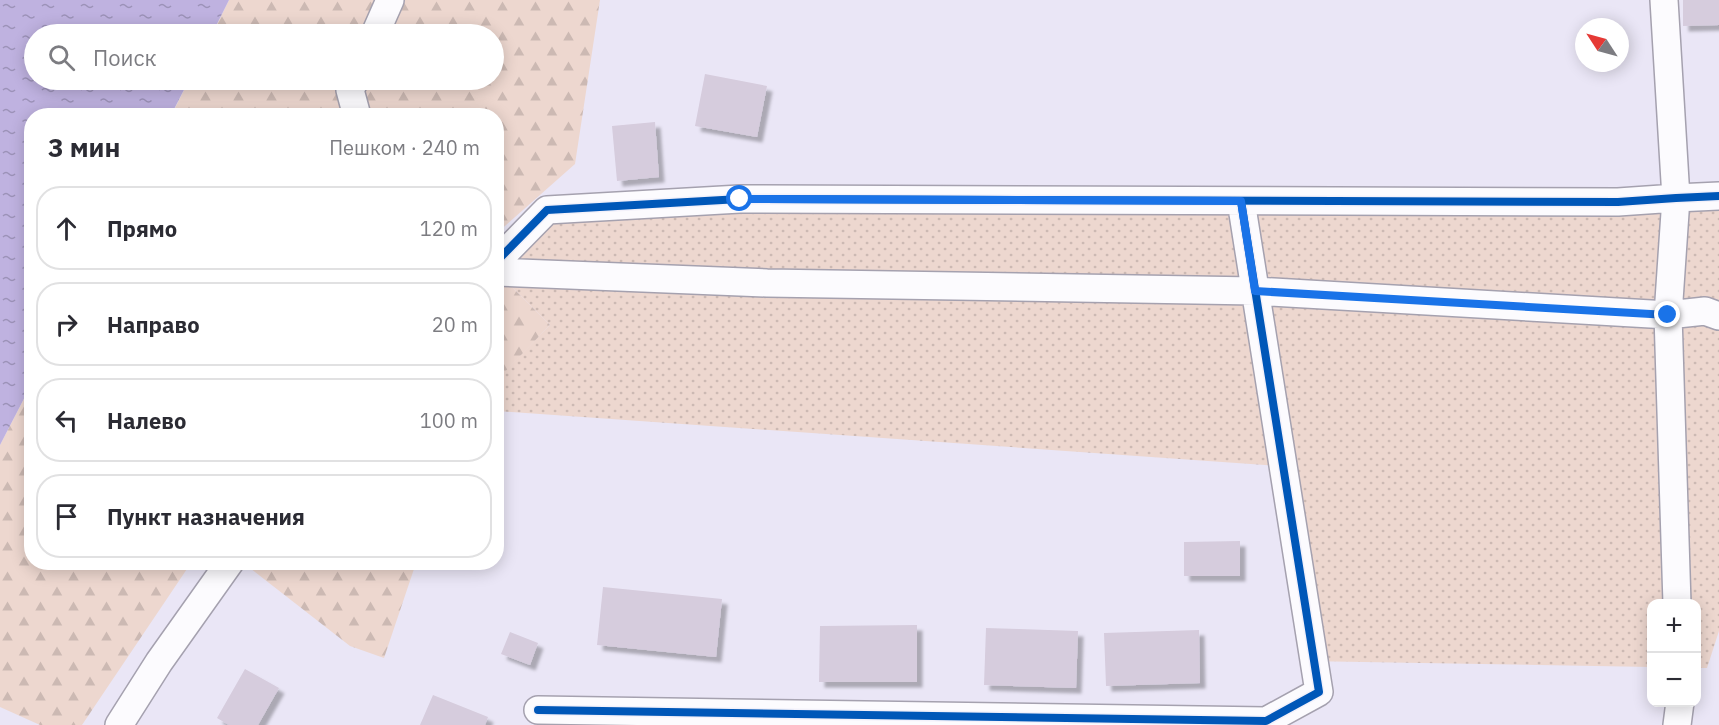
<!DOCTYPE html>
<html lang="ru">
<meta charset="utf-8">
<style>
:root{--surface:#fff;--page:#f2f2f3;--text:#2b2b33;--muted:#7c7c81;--line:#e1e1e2}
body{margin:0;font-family:"IBM Plex Sans",sans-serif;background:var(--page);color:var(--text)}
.controls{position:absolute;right:18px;bottom:18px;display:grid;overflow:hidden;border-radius:12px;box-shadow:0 3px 15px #0003}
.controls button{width:54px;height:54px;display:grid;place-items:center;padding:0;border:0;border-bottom:2px solid var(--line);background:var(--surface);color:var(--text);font:30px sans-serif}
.compass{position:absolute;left:1575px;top:18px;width:54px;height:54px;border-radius:50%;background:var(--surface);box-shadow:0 3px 15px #0003;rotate:306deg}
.stop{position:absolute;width:18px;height:18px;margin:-14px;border:4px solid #1a73e8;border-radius:50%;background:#fff}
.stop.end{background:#1a73e8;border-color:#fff;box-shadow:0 2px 6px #0008}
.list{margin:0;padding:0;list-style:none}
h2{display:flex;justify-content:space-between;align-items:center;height:78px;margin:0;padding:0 24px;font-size:26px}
h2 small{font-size:20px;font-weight:400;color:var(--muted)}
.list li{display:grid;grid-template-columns:39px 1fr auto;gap:18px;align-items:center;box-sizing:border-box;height:84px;margin:0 12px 12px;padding:0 12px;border:2px solid var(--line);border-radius:24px}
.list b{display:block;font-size:22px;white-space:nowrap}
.list em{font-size:20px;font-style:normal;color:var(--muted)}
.icon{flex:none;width:33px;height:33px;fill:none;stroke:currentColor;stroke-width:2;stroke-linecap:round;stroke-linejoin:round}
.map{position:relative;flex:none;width:1719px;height:725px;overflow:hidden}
.search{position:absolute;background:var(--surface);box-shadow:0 3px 15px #0003;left:24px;top:24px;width:480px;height:66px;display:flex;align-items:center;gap:15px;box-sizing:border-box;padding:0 21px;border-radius:33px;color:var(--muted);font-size:22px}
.panel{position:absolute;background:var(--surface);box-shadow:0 3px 15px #0003;left:24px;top:108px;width:480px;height:462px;border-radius:24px}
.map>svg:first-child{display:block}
</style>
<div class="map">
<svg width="1719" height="725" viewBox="0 0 1719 725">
<defs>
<pattern id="grass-dots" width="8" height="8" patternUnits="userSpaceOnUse" patternTransform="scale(1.5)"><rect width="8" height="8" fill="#edd7cf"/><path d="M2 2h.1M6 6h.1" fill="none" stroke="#ccb9b3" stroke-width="1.8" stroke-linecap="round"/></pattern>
<pattern id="forest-firs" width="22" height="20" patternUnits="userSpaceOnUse" patternTransform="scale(1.5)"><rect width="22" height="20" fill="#edd7cf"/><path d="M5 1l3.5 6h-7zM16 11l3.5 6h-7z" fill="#ccb9b3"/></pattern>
<pattern id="water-ripples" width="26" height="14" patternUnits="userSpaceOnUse" patternTransform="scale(1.5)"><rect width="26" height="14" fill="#bfb2e0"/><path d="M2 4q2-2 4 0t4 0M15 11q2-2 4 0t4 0" fill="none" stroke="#9c92b8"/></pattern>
<filter id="shadow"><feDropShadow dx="5.5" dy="5.5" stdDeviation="1.5" flood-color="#0004"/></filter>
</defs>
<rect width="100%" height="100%" fill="#eae6f6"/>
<!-- grass -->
<path fill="url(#grass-dots)" d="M 1719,199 L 1719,631 L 1707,668 L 1697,668 L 1696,604 L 1652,604 L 1651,667 L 1304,661 L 1280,466 L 497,411 L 496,380 L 550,325 L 499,274 L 557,201 Z"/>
<!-- forest -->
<path fill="url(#forest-firs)" d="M 229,0 L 600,0 L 575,164 L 497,233 L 496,116 L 171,116 L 189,80 L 494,80 L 494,34 L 212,34 Z
M 499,274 L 550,325 L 497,380 L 496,277 Z
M 31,385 L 32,562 L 191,563 L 82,725 L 40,725 L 0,707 L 0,445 Z
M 247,563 L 247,562 L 416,563 L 384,658 L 350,646 L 246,565 Z"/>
<!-- water -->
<path fill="url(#water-ripples)" d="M 0,0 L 229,0 L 212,34 L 34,34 L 34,80 L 189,80 L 171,115 L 32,116 L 31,385 L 0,445 Z"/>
<!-- building -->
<path fill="#d6ccdd" filter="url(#shadow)" d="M 1683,0 L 1719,0 L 1719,25 L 1683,26 Z
M 705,74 L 767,86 L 757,137 L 695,126 Z
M 655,122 L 659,177 L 617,181 L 612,126 Z
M 1240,541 L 1240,576 L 1184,576 L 1184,542 Z
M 603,587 L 722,599 L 716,657 L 597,645 Z
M 917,625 L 917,682 L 819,682 L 820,626 Z
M 986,628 L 1078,631 L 1076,688 L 984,685 Z
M 1199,630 L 1200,683 L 1106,686 L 1104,633 Z
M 510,632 L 538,643 L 530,665 L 501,654 Z
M 245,669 L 279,688 L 258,725 L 229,725 L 217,718 Z
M 433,695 L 488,717 L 485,725 L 420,725 Z"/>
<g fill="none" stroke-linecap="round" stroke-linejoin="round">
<!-- street casing -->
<g stroke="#a5a1af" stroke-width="30">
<path id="street" d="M 1664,0 L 1676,198 L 1668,315 L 1677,604
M 375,34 L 390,0
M 355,80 L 350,90 L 357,116
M 496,262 L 547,210 L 740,199 L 1618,202 L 1676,198 L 1719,196
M 496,272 L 767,283 L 1255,291 L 1668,315 L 1705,311 L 1719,316
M 538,710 L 1266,721 L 1319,692 L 1241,201
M 119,725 L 159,662 L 230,562
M 1677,725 L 1680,702"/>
</g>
<!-- street -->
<use href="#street" stroke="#fcfbfe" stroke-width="27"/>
<!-- cycleway casing -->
<g stroke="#f3f1fa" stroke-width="11">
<path id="cycleway" d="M 496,262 L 547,210 L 740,199 L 1618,202 L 1676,198 L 1719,196
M 538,710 L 1266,721 L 1319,692 L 1241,201"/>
</g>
<!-- cycleway -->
<use href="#cycleway" stroke="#0057b8" stroke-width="8"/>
</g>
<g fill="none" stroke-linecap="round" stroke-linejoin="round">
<!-- route -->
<path stroke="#1a73e8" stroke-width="8" d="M 740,199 L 1241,201 L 1255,291 L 1668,315"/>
</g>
</svg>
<div class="controls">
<button>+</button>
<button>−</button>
</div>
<svg class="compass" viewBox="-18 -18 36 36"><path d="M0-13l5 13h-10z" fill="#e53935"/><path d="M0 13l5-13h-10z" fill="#7c7c81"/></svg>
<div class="stop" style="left:740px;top:199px"></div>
<div class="stop end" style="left:1668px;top:315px"></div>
<div class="search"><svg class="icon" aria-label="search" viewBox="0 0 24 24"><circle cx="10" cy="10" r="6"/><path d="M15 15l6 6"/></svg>Поиск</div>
<section class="panel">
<h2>3 мин<small>Пешком · 240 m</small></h2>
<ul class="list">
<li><svg class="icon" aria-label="ahead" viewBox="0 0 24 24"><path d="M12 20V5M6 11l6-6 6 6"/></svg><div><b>Прямо</b></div><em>120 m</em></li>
<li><svg class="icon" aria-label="right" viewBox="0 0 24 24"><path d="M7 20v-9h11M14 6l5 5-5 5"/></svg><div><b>Направо</b></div><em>20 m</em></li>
<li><svg class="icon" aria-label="left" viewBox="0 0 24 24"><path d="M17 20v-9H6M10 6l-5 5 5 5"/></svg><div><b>Налево</b></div><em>100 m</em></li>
<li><svg class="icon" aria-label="arrive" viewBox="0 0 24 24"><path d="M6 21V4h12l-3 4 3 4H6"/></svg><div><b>Пункт назначения</b></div></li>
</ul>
</section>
</div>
